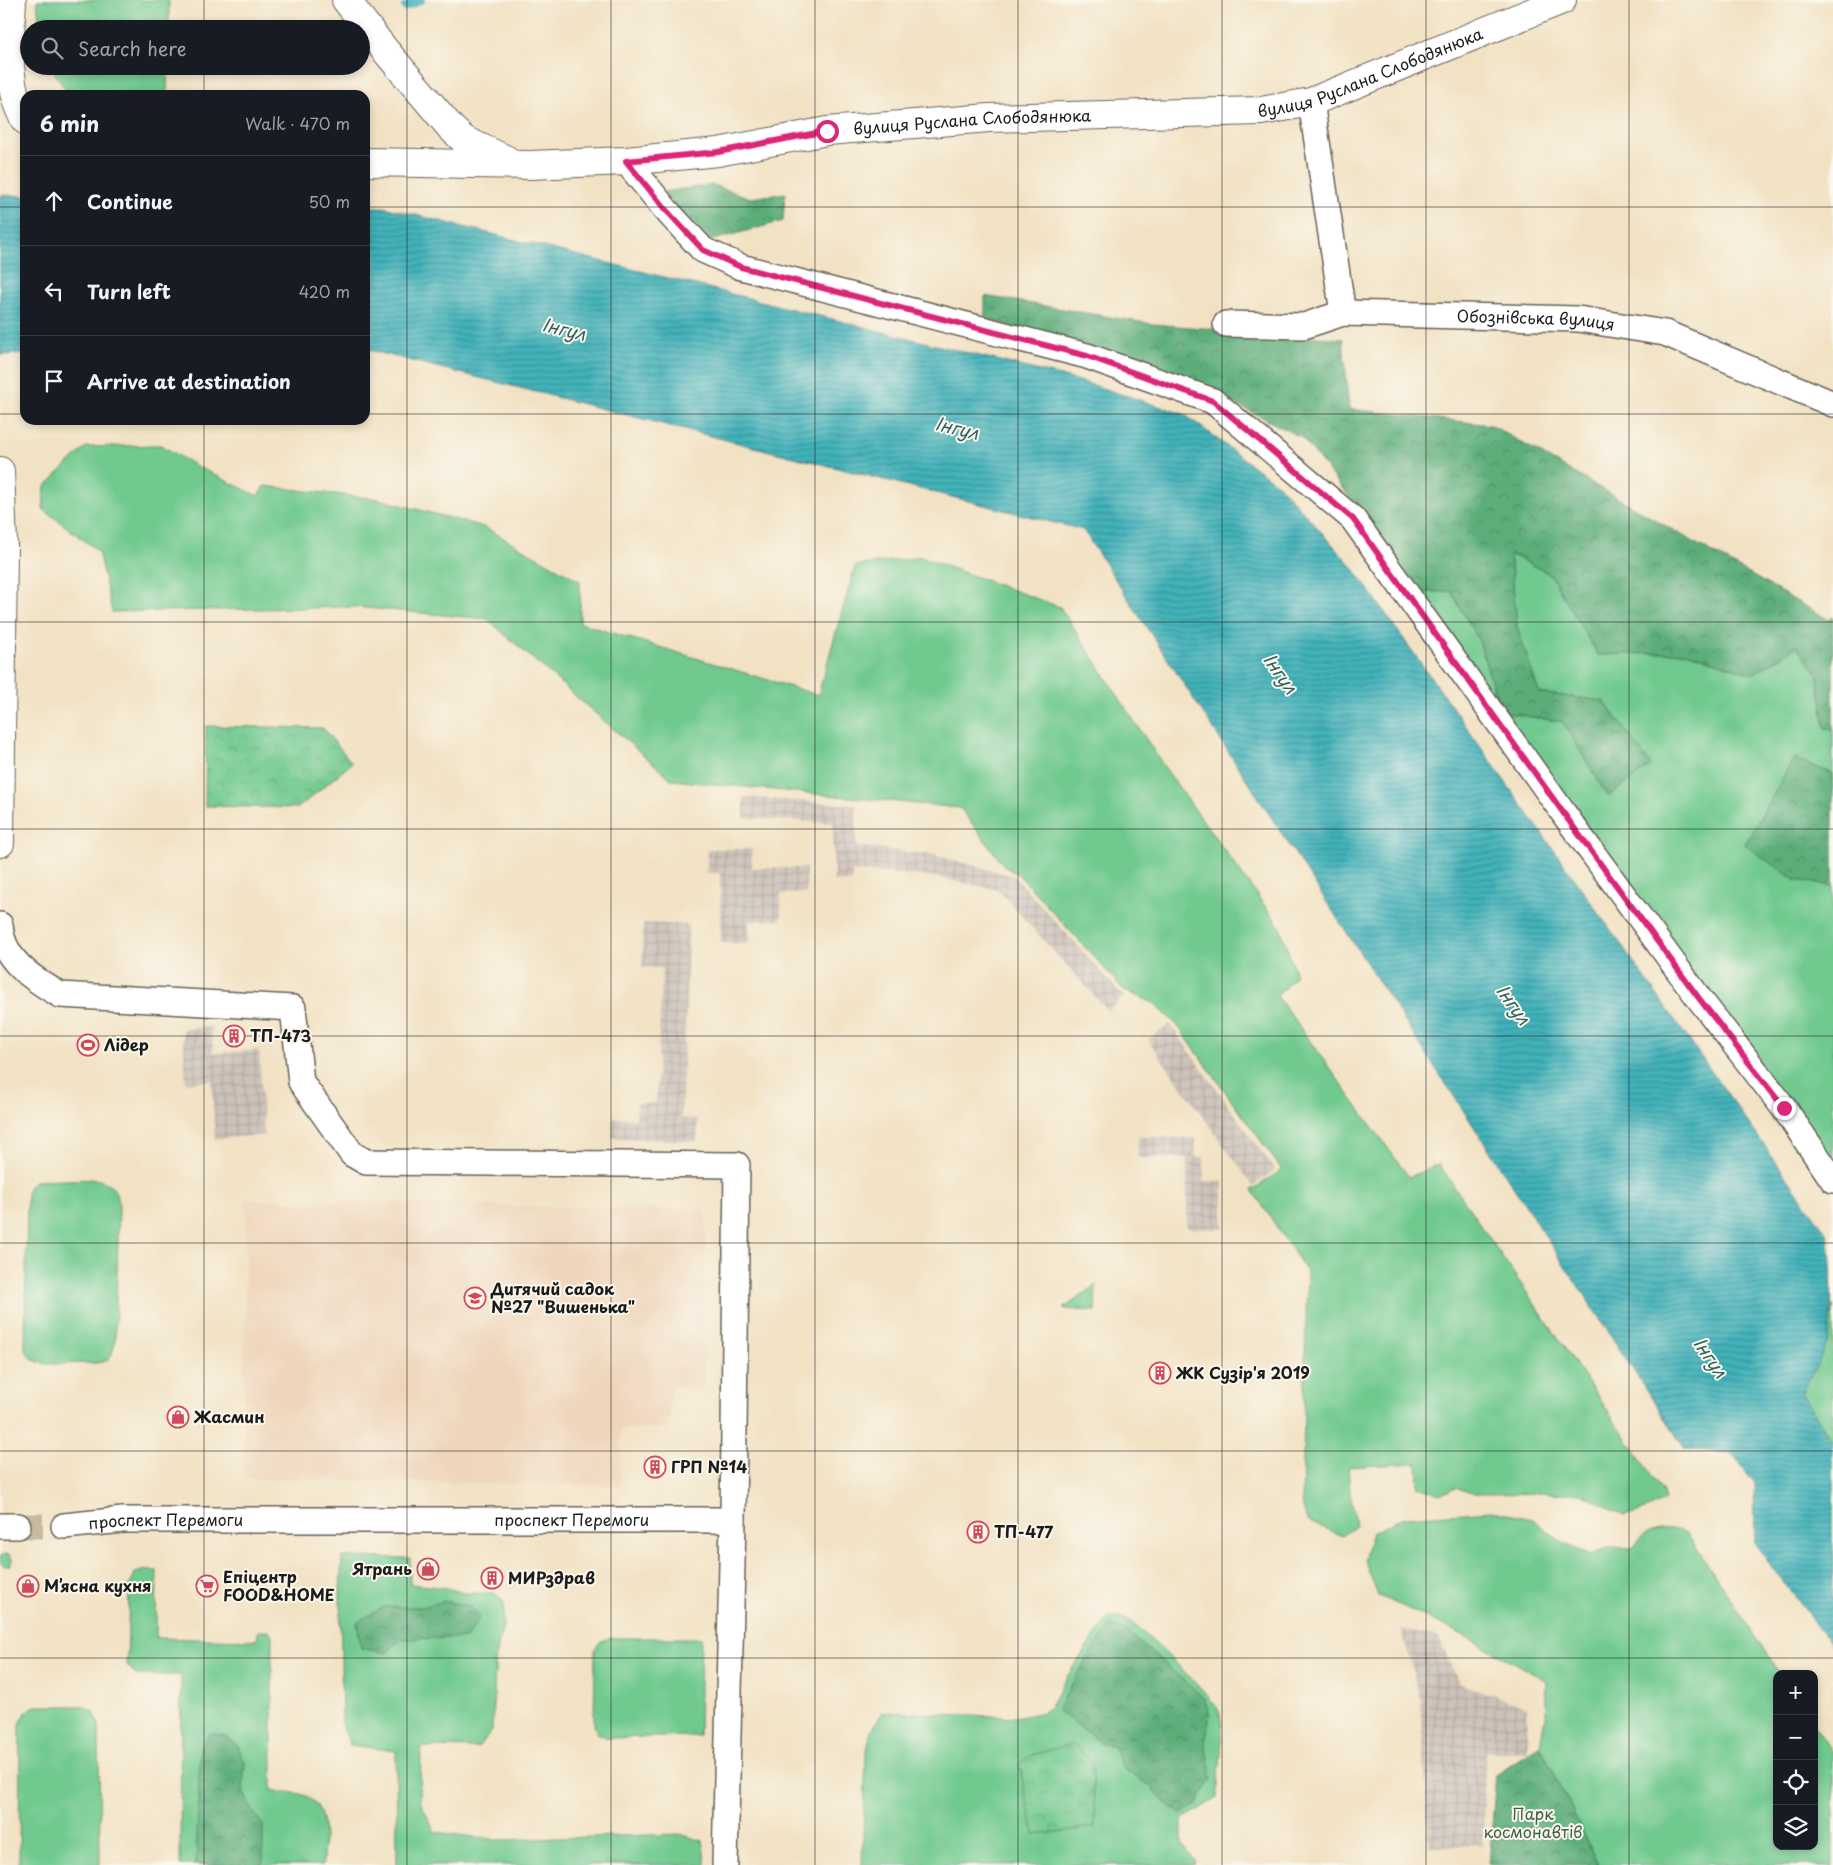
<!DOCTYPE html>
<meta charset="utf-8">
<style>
:root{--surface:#171b24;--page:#242831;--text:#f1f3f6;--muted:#9ea1a6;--line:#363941}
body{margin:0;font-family:"Playpen Sans",sans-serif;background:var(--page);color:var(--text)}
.controls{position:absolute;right:15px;bottom:15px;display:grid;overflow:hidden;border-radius:10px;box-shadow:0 2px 8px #0003}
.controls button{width:45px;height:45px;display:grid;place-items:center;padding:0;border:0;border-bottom:1px solid var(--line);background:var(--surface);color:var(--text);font:25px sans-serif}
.stop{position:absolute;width:15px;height:15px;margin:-11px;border:4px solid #db2777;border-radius:50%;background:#fff}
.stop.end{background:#db2777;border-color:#fff;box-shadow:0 1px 5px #0008}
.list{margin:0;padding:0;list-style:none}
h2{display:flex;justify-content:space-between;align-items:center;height:65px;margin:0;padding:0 20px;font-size:21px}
h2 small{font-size:16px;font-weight:400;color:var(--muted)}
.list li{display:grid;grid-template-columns:32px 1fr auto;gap:15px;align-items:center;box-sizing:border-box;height:90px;padding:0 20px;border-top:1px solid var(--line)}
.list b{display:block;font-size:19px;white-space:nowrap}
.list em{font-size:16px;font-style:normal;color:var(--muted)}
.icon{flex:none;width:28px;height:28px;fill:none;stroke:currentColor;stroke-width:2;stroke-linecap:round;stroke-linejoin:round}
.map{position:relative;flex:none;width:1833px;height:1865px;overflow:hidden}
.search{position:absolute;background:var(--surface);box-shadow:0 2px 8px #0003;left:20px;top:20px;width:350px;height:55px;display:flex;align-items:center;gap:12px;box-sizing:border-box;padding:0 18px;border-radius:28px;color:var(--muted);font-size:19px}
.panel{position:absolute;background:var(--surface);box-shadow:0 2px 8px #0003;left:20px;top:90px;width:350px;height:335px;border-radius:15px}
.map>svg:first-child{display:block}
</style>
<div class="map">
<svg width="1833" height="1865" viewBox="0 0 1833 1865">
<defs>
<pattern id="industrial-grid" width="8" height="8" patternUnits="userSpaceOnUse" patternTransform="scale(1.25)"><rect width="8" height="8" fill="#cdc2b9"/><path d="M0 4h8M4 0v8" fill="none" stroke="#afa69e"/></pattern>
<pattern id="forest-crowns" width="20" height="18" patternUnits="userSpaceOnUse" patternTransform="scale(1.25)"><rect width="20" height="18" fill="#5cad7a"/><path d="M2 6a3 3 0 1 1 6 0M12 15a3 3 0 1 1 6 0" fill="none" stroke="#4b8c63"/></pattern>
<pattern id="park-crowns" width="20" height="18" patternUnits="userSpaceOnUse" patternTransform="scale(1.25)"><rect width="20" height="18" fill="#70c98f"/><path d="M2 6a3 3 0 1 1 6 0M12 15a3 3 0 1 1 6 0" fill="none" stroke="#60ac7b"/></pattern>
<pattern id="water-rules" width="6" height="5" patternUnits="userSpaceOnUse" patternTransform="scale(1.25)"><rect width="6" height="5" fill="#42b2ba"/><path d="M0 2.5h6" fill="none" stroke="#369096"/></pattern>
</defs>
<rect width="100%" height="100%" fill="#fbf7ec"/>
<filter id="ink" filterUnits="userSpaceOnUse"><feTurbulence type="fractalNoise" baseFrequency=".02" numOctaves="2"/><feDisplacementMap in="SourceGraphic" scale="10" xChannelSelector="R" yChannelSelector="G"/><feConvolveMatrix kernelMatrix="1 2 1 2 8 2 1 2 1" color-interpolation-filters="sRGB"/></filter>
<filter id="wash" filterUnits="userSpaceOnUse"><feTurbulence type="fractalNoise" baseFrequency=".0096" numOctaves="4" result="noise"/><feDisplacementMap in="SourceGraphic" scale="20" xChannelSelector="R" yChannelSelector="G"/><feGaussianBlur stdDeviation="1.12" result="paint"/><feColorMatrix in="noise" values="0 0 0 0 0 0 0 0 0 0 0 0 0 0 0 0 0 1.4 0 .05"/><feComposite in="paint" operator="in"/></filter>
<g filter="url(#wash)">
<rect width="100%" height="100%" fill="#f2e2c4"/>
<!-- built -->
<path fill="#efd6bb" d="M 246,1200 L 706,1210 L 703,1387 L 671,1387 L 669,1429 L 621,1429 L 620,1486 L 243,1478 Z"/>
<!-- industrial -->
<path fill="url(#industrial-grid)" d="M 744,797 L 856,805 L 856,846 L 933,855 L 1014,876 L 1124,997 L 1108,1011 L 998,890 L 932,876 L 852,871 L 852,882 L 834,881 L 833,823 L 744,818 Z
M 707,849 L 752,849 L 752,868 L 806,868 L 806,893 L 781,894 L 781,920 L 749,921 L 749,943 L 721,943 L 720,873 L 707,873 Z
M 643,923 L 689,925 L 681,1118 L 698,1119 L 697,1141 L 612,1138 L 613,1118 L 636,1119 L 637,1103 L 656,1103 L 662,968 L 642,967 Z
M 1170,1024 L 1275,1170 L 1253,1186 L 1148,1040 Z
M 211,1027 L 213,1053 L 259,1050 L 264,1135 L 215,1139 L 212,1081 L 186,1083 L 183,1029 Z
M 1138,1137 L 1196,1138 L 1195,1157 L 1204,1157 L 1204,1181 L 1223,1181 L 1223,1229 L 1187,1228 L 1187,1158 L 1138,1158 Z
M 1401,1629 L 1439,1638 L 1459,1683 L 1528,1708 L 1527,1752 L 1485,1752 L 1483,1845 L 1429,1846 L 1421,1701 Z"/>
<!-- grass -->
<path fill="#70c98f" stroke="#467256" d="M 37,0 L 169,0 L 169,29 L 40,29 Z
M 50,66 L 168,66 L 167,95 L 69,95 Z
M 161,445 L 196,466 L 258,496 L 264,486 L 378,499 L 484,527 L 580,581 L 580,623 L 818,695 L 855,566 L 921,557 L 1060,607 L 1165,768 L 1280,927 L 1296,975 L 1277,996 L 1409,1177 L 1439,1164 L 1663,1492 L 1665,1501 L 1648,1509 L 1624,1516 L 1581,1493 L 1475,1494 L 1456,1488 L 1440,1494 L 1418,1487 L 1417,1463 L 1348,1467 L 1350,1491 L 1356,1526 L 1342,1536 L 1307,1521 L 1302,1504 L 1307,1272 L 1252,1190 L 1282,1170 L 1177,1025 L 1154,1003 L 1125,991 L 1018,874 L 1006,868 L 960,808 L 672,780 L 487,619 L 355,607 L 112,612 L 98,551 L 43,509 L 45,486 L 86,447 Z
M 1510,554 L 1550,574 L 1598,655 L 1686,652 L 1753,674 L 1797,646 L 1817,672 L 1825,728 L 1833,729 L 1833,774 L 1794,758 L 1745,844 L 1795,880 L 1833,886 L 1833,1167 L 1754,1056 L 1582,828 L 1494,704 L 1419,593 L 1451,591 L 1479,641 L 1501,712 L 1563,722 L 1608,797 L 1650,764 L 1604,701 L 1539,693 L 1517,627 Z
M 94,1179 C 112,1182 116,1188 119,1206 L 115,1343 C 112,1355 111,1362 97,1363 L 46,1364 L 33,1360 L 25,1350 L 27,1193 L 29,1186 L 35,1181 Z
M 1833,1305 L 1833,1443 L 1801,1393 L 1827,1342 Z
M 1492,1511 L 1533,1519 L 1563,1543 L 1591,1555 L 1611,1547 L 1632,1548 C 1647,1527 1663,1525 1687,1533 L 1780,1674 L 1777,1674 L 1777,1846 L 1814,1846 L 1814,1725 L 1833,1753 L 1833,1865 L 1599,1865 L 1540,1745 L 1545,1717 L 1547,1682 C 1490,1648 1439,1621 1378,1596 L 1364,1559 L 1372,1533 L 1404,1517 Z
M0 1560a6 6 0 1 1 12 0a6 6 0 1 1-12 0Z
M 342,1557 L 410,1558 L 410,1584 L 447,1588 L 464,1593 L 495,1593 L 504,1602 L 503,1627 L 496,1651 L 492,1731 L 478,1748 L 421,1747 L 420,1801 L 435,1832 L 499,1840 L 680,1834 L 702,1841 L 706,1865 L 397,1865 L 396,1751 L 350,1745 L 342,1725 L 340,1591 Z
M 146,1570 L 157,1571 L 156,1638 L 257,1640 L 258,1631 L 269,1631 L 272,1634 L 272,1790 C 282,1793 294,1791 303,1795 C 330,1805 323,1841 323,1865 L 180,1865 L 181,1675 L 136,1675 L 127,1665 L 129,1588 L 135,1573 Z
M 1109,1617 C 1113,1617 1119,1616 1124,1618 C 1135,1621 1214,1699 1219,1711 C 1226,1731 1218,1775 1217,1798 L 1182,1820 L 1182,1844 L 1195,1861 L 1194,1865 L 862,1865 L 866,1756 L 871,1730 L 883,1712 L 1021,1717 L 1043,1712 L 1050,1707 L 1073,1667 Z
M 611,1638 L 701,1638 L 699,1736 L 608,1738 L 597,1733 L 594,1725 L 595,1649 L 600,1642 Z
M 35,1706 L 83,1706 L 94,1712 L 99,1725 L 100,1865 L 19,1865 L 20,1723 L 27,1711 Z"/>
<!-- forest -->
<path fill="url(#forest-crowns)" stroke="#3c644b" d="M 713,185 L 751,198 L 785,193 L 783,221 L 706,242 L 662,192 Z
M 985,296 L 1152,324 L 1343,339 L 1349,409 L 1491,425 L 1829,620 L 1833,617 L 1833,729 L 1825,728 L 1817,672 L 1797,647 L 1753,674 L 1686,652 L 1598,655 L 1550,574 L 1510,554 L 1517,627 L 1539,693 L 1604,701 L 1651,765 L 1608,797 L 1563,722 L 1501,712 L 1479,641 L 1451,591 L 1419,593 L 1392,551 L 1302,438 L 1209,390 L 985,318 Z
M 1794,758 L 1833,774 L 1833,886 L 1795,880 L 1745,845 Z
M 445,1601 L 470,1606 L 480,1617 L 466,1638 L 402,1639 L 386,1653 L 361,1648 L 357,1622 L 384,1607 L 421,1607 Z
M 1111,1625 L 1128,1632 L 1204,1698 L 1210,1715 L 1205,1744 L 1212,1778 L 1196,1805 L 1181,1814 L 1165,1803 L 1150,1786 L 1122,1768 L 1114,1747 L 1101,1743 L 1057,1710 L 1087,1658 Z
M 209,1733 L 226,1736 L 238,1746 L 245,1763 L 243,1791 L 252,1810 L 263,1825 L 263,1865 L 196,1865 L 200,1749 Z
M 1540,1745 L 1599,1865 L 1489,1865 L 1496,1774 Z"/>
<!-- park -->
<path fill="url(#park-crowns)" stroke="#467256" d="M 206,726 L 323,728 L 352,763 L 298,808 L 205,806 Z
M 1096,1285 L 1095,1311 L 1063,1309 Z
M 1073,1744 L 1092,1762 L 1095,1827 L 1034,1835 L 1019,1764 L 1031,1755 Z"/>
<!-- water -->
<path fill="url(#water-rules)" stroke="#2f676b" d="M 0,195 L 25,196 L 25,354 L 0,355 Z
M 365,207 L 384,207 L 1080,381 L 1184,414 L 1281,487 L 1351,565 L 1828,1235 C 1833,1266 1833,1310 1827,1342 C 1822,1359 1809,1377 1801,1393 L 1833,1443 L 1833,1646 L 1755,1545 L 1754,1482 L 1732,1453 L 1685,1449 L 1083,530 L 365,349 Z"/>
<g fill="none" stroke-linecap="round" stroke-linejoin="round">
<!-- stream -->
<path stroke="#42b2ba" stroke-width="8" d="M 405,7 L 421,0"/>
</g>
</g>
<g filter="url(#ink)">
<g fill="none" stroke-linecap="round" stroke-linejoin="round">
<!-- minor-tunnel -->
<path stroke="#c7baa2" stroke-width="25" stroke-dasharray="25 12" stroke-linecap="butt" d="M 18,1526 L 64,1526"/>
<!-- minor casing -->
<g stroke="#676157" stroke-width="28">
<g id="minor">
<path d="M 1311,102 L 1343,313"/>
<path d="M 626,161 L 666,210 L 703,250 L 741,267 L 1087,356 L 1213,401 L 1353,519 L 1572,825 L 1698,997 L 1784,1108 L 1833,1180"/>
<path id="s1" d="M 1226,324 L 1304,326 L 1343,313 L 1578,319 L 1665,333 L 1833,404"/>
<path d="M 0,925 C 2,960 32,978 60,995 L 293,1008 L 301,1082 L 352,1154 L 366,1162 L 737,1165 L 733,1520 L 725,1865"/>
<path d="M 0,1526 L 18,1526"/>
<path id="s2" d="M 64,1526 L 123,1520 L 733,1520"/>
</g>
</g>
<!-- secondary casing -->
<g stroke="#676157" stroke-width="30">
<g id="secondary">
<path d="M 12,0 C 10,39 4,85 25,120"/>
<path d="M 346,0 L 384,49 L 451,128 L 464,140 L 507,160"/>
<path id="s3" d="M 365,162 L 530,165 L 626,161 L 718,152 L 827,131 L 989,118 L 1261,111 L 1311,102 L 1562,0"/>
<path d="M 0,471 L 3,544 L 0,843"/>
</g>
</g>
<!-- minor -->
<use href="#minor" stroke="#fff" stroke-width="25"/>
<!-- secondary -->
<use href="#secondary" stroke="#fff" stroke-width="28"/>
</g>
</g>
<g fill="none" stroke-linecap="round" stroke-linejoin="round" filter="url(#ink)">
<!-- route -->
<path stroke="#db2777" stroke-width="6" d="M 827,131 L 718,152 L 626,161 L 666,210 L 703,250 L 741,267 L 1087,356 L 1213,401 L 1353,519 L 1572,825 L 1698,997 L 1784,1108"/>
</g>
<!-- grid -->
<path fill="none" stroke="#1c1c1c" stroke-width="1" stroke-opacity="0.55" d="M 204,0 L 204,29M 407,0 L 407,1865M 611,0 L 611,1865M 815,0 L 815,1865M 1018,0 L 1018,1865M 1222,0 L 1222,1865M 1426,0 L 1426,1865M 1629,0 L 1629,1865M 204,66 L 204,95M 0,207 L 25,207M 365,207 L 1833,207M 0,414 L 25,414M 365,414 L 1833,414M 204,420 L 204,1865M 0,622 L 1833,622M 0,829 L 1833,829M 0,1036 L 1833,1036M 0,1243 L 1833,1243M 0,1451 L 1833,1451M 0,1658 L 1833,1658"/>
<!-- icons -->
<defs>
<g id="building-ring" transform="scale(1.125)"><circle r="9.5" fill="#fbf7ec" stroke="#d1495b" stroke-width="1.5"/><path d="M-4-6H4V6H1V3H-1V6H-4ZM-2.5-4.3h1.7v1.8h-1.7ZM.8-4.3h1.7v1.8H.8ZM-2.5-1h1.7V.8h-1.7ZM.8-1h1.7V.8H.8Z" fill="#d1495b"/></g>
<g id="stadium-ring" transform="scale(1.125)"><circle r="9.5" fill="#fbf7ec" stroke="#d1495b" stroke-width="1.5"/><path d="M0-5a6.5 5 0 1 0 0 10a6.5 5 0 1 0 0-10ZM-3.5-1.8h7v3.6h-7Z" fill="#d1495b"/></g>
<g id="school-ring" transform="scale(1.125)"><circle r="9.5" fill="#fbf7ec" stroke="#d1495b" stroke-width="1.5"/><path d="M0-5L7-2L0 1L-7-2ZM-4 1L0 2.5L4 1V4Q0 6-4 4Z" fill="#d1495b"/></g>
<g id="shop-ring" transform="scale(1.125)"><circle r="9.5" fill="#fbf7ec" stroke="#d1495b" stroke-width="1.5"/><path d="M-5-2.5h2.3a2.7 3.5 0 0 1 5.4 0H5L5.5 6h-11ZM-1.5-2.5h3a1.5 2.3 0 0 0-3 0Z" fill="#d1495b"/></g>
<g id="supermarket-ring" transform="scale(1.125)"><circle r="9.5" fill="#fbf7ec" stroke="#d1495b" stroke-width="1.5"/><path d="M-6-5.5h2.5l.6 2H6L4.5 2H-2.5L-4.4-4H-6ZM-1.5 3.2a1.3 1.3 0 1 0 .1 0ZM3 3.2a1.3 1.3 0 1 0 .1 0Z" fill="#d1495b"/></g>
</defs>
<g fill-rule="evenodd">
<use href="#building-ring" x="234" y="1036"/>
<use href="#stadium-ring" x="88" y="1045"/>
<use href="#school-ring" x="475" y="1298"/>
<use href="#building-ring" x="1160" y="1373"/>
<use href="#shop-ring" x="178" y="1417"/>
<use href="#building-ring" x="655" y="1467"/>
<use href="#building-ring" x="978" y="1532"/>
<use href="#shop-ring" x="428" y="1569"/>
<use href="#building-ring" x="492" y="1578"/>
<use href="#shop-ring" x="28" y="1586"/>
<use href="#supermarket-ring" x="207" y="1586"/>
</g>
<g text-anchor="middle" stroke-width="4" stroke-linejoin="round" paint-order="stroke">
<!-- street labels -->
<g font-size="16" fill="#1c1c1c" stroke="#fbf7ec">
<text dy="6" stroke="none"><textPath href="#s3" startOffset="1015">вулиця Руслана Слободянюка</textPath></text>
<text dy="6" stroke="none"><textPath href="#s3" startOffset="610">вулиця Руслана Слободянюка</textPath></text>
<text dy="6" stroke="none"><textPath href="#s1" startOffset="312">Обознівська вулиця</textPath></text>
<text dy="6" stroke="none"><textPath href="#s2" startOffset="508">проспект Перемоги</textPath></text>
<text dy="6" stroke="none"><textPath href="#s2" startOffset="102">проспект Перемоги</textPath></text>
</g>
<!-- poi labels -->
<g font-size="16" font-weight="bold" fill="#1c1c1c" stroke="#fbf7ec" text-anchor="start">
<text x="250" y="1042">ТП-473</text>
<text x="104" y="1051">Лідер</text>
<text x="491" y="1295">Дитячий садок<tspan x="491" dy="18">№27 "Вишенька"</tspan></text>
<text x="1176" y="1379">ЖК Сузір'я 2019</text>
<text x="194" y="1423">Жасмин</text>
<text x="671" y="1473">ГРП №14</text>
<text x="994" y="1538">ТП-477</text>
<text x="412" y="1575" text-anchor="end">Ятрань</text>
<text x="223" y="1583">Епіцентр<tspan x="223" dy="18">FOOD&amp;HOME</tspan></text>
<text x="508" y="1584">МИРздрав</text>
<text x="44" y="1592">Мʼясна кухня</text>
</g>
<!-- park labels -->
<g font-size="16" fill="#3e614a" stroke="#fbf7ec">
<text x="1533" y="1820">Парк<tspan x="1533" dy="18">космонавтів</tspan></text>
</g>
<!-- water labels -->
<g font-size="18" font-style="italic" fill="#2d6063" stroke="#fbf7ec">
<text transform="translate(564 330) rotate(14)" y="6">Інгул</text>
<text transform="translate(957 429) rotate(14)" y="6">Інгул</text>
<text transform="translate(1280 674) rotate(55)" y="6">Інгул</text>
<text transform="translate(1513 1005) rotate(55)" y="6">Інгул</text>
<text transform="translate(1710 1358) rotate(56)" y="6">Інгул</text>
</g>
</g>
</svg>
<div class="controls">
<button>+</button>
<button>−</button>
<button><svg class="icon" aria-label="locate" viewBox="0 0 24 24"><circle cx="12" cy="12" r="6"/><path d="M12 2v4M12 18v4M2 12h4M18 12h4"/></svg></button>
<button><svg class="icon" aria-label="layers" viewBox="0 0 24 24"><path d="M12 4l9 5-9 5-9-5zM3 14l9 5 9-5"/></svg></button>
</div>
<div class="stop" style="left:827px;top:131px"></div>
<div class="stop end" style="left:1784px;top:1108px"></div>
<div class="search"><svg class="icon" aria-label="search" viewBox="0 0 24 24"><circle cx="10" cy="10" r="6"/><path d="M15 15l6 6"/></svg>Search here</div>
<section class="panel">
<h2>6 min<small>Walk · 470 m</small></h2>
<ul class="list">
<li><svg class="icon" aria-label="ahead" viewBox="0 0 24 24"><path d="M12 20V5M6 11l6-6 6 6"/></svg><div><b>Continue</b></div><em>50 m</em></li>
<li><svg class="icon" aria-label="left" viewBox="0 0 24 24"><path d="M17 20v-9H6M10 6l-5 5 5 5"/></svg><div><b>Turn left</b></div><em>420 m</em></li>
<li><svg class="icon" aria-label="arrive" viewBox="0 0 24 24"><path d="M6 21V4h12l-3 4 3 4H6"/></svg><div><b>Arrive at destination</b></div></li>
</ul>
</section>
</div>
